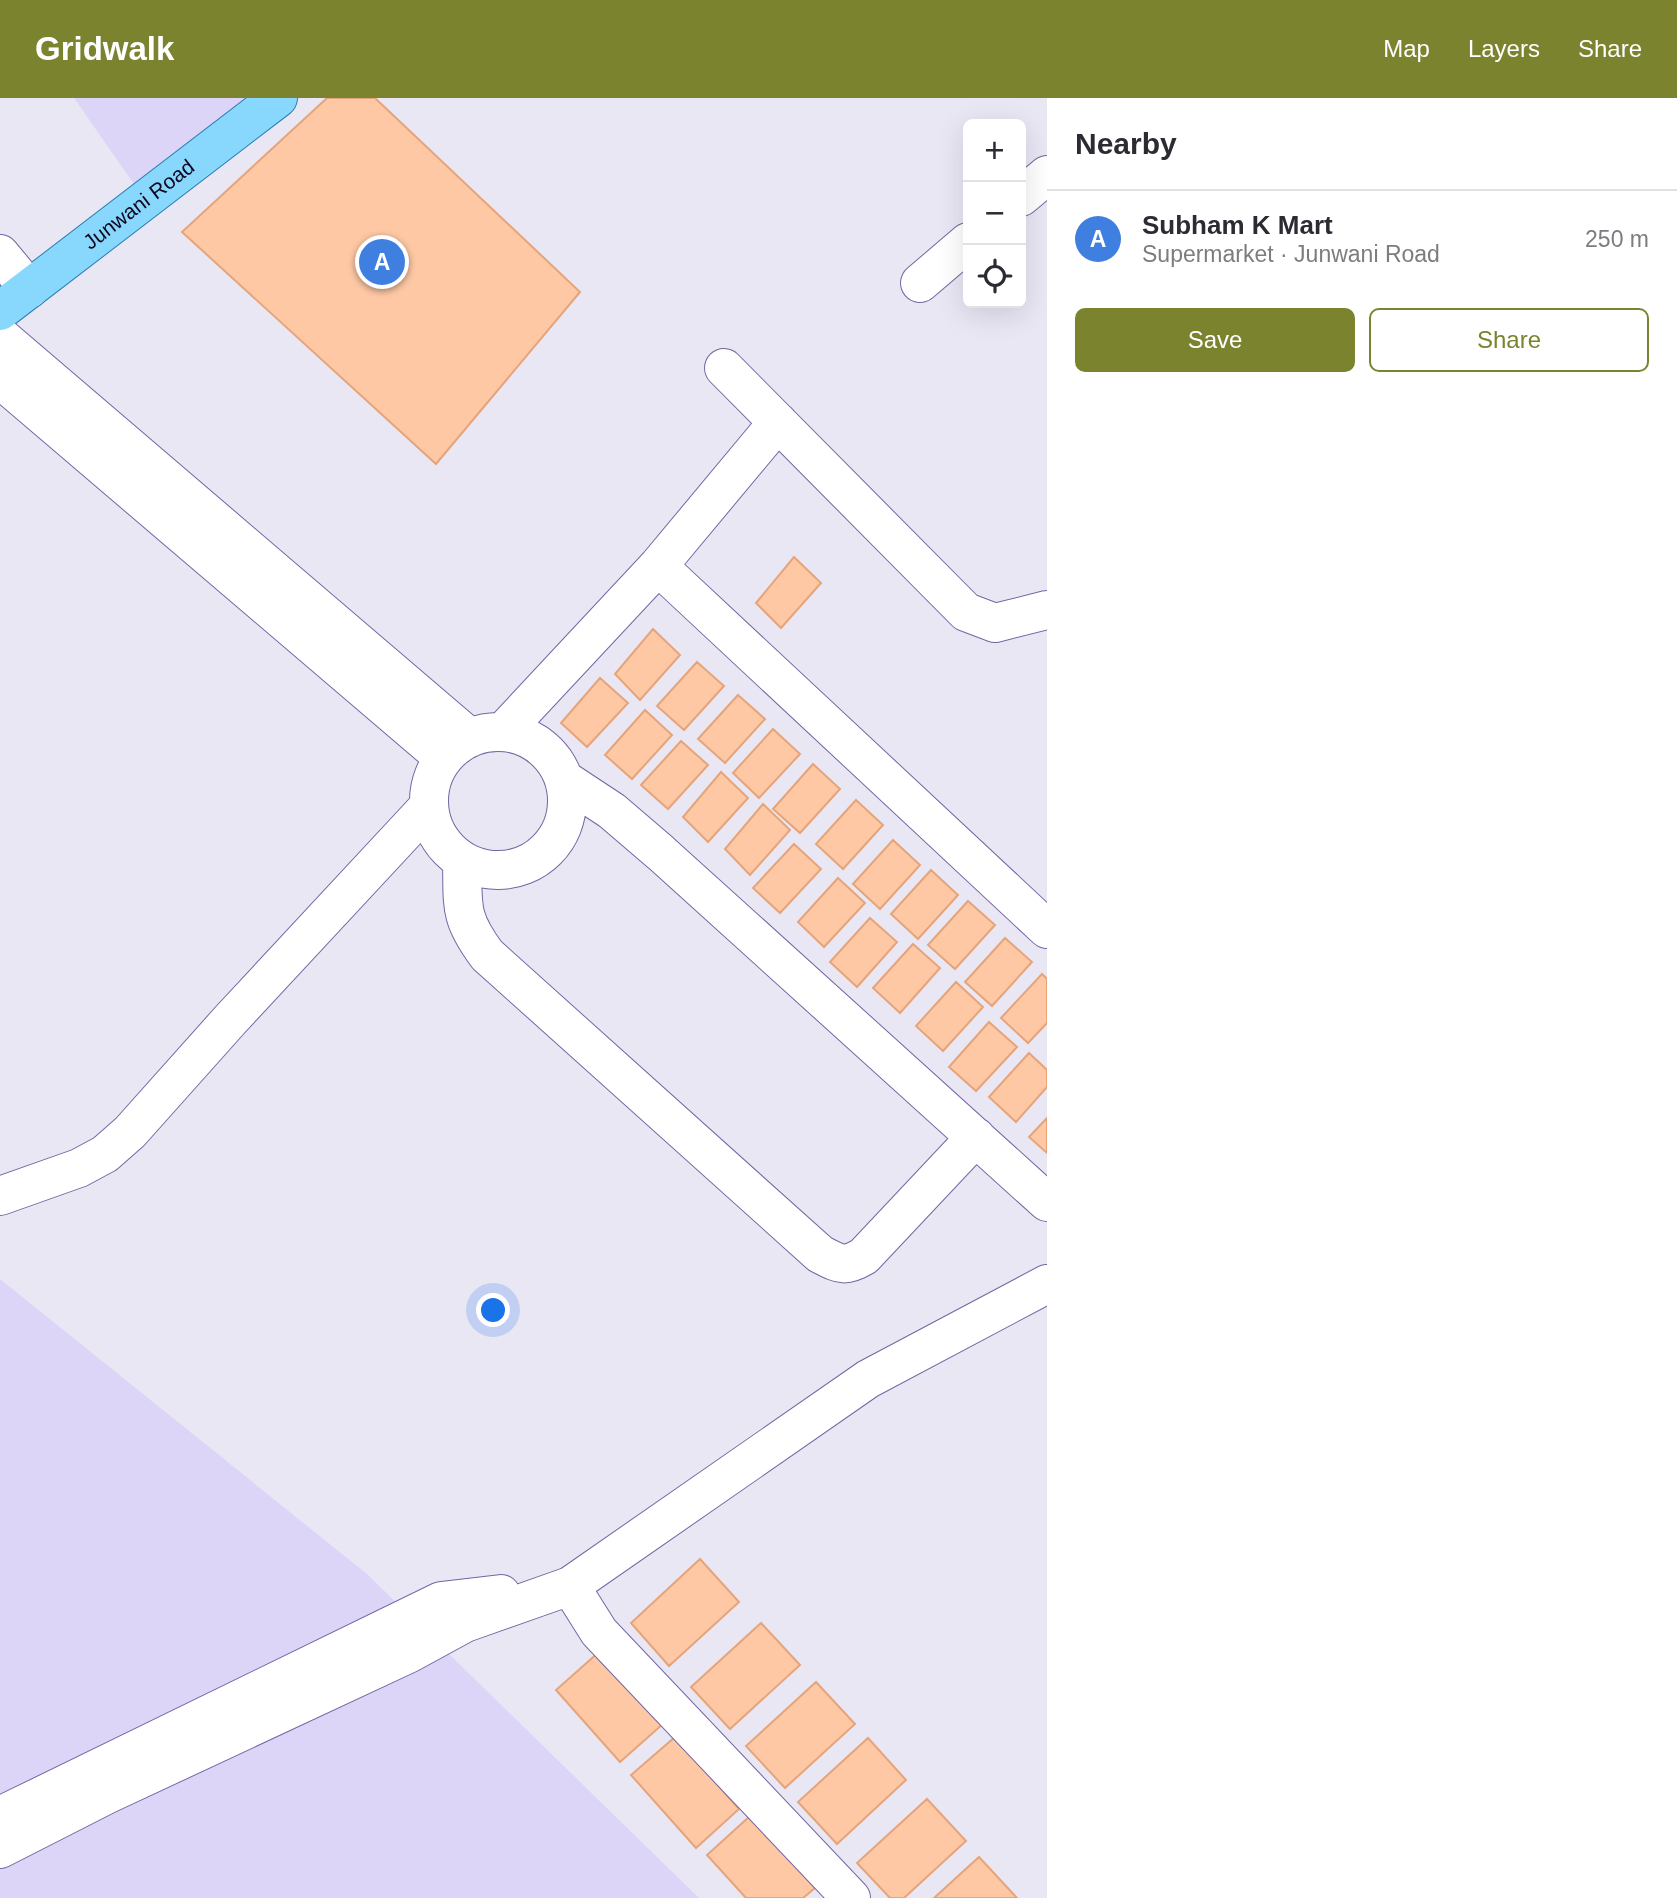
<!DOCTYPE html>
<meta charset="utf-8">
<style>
:root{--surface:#fff;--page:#f2f2f3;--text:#2b2b33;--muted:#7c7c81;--line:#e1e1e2;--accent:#7b832f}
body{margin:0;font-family:Helvetica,sans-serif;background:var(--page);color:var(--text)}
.controls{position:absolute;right:21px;top:21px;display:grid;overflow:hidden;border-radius:10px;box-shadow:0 7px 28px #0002}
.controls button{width:63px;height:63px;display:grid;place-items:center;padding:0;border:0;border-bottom:2px solid var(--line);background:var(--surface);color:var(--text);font:35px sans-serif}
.you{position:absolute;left:494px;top:1213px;width:24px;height:24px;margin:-18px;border:5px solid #fff;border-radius:50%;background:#1a73e8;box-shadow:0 0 0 10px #1a73e833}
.badge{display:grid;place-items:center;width:46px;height:46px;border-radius:50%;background:var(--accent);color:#fff;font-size:23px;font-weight:700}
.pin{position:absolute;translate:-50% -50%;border:4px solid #fff;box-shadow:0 2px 7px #0006}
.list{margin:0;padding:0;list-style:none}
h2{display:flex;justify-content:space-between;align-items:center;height:91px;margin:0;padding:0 28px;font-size:30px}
h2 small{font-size:23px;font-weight:400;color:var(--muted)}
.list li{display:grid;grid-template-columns:46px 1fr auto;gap:21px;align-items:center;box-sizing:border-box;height:98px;padding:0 28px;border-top:2px solid var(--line)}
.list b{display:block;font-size:26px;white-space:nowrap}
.list p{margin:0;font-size:23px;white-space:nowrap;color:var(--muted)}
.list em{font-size:23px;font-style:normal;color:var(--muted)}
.actions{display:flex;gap:14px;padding:21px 28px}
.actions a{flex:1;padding:16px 0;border:2px solid var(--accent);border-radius:10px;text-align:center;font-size:24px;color:var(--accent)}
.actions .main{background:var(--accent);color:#fff}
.icon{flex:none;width:38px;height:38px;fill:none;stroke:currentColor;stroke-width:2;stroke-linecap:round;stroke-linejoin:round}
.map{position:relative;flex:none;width:1047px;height:1800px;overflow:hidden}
header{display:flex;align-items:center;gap:42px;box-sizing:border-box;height:98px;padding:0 35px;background:var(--accent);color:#fff}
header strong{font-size:33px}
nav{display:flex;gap:38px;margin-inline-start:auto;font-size:24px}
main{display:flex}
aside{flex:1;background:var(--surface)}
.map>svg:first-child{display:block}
</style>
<header>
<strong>Gridwalk</strong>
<nav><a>Map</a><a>Layers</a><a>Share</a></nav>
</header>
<main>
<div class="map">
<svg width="1047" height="1800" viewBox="0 0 1047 1800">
<rect width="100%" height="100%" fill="#eae7f5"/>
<!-- green -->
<path fill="#dcd5f8" d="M 74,0 L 278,0 L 145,102 Z
M 0,1181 L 367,1476 L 699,1800 L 0,1800 Z"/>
<!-- building -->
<path fill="#fec8a5" stroke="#e5a47a" stroke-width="2" d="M 327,0 L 375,0 L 580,194 L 436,366 L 182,134 Z
M 794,459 L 821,485 L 781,530 L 756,505 Z
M 653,531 L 680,557 L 640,602 L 615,576 Z
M 697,564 L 724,588 L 684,632 L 657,608 Z
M 600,580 L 628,605 L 587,649 L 561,625 Z
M 738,597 L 765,621 L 725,665 L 698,641 Z
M 645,612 L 672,637 L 632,681 L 605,657 Z
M 773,631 L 800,656 L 759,700 L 733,675 Z
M 681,643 L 708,667 L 668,711 L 641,687 Z
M 813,666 L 840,691 L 800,735 L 773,711 Z
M 721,674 L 748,700 L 708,744 L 683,719 Z
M 856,702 L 883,727 L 843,771 L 816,746 Z
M 763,706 L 790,732 L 750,777 L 725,751 Z
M 893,742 L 920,767 L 880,811 L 853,786 Z
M 794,746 L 821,771 L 780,815 L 753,790 Z
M 931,772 L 958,797 L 918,841 L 891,816 Z
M 838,780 L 865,805 L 824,849 L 798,824 Z
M 968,803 L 995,827 L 955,871 L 928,847 Z
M 870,820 L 897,844 L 857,889 L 830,864 Z
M 1005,840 L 1032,864 L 992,908 L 965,884 Z
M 913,846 L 940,870 L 900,915 L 873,890 Z
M 1042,876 L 1047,881 L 1047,925 L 1028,945 L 1001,920 Z
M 956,884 L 983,909 L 943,953 L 916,928 Z
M 989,924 L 1017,949 L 976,993 L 949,969 Z
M 1029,955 L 1047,972 L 1047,989 L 1016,1024 L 989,999 Z
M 1047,1020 L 1047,1055 L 1029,1039 Z
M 700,1461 L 739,1504 L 669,1568 L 631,1525 Z
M 761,1525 L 800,1567 L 730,1631 L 691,1589 Z
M 599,1554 L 664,1625 L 620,1664 L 556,1592 Z
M 816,1584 L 855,1626 L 785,1690 L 746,1648 Z
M 675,1639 L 739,1711 L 696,1750 L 631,1677 Z
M 868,1640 L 906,1682 L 837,1746 L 798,1704 Z
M 927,1701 L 966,1743 L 904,1800 L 890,1800 L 857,1765 Z
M 750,1718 L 815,1790 L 803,1800 L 746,1800 L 707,1757 Z
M 979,1759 L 1017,1800 L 934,1800 Z"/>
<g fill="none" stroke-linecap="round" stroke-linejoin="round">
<!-- minor casing -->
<g stroke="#7465a3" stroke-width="40">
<path id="minor" d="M 1021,99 L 1047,77
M 0,156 L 29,191
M 920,185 L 968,144
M 0,238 L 470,640
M 724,270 L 966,514 L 995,525 L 1047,512
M 0,281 L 444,660
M 658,468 L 1047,831
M429 703a69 69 0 1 1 138 0a69 69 0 1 1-138 0Z
M 503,634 L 658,468 L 778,324
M 565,682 L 612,713 L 661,755 L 1047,1104
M 462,763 C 463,809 459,819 487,857 L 820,1156 C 840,1166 844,1170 864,1158 L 976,1039
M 0,1098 L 79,1070 L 105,1056 L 130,1034 L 230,922 L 429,708
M 570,1488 L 599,1534 L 851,1800
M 0,1718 L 441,1503 L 501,1496
M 0,1751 L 106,1697 L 408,1556 L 465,1525 L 570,1488 L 868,1281 L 1047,1186"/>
</g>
<!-- major casing -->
<g stroke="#2a7eae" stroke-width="40">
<g id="major">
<path id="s1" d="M 0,213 L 278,0"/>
</g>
</g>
<!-- minor -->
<use href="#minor" stroke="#fff" stroke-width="38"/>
<!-- major -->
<use href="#major" stroke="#88d7fd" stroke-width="38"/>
</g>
<g text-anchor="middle" stroke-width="5" stroke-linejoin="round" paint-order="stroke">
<!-- street labels -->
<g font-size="21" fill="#0f0820" stroke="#f7f7f7">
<text dy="7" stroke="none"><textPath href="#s1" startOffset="175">Junwani Road</textPath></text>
</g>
</g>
</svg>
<div class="controls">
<button>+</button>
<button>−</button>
<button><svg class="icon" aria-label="locate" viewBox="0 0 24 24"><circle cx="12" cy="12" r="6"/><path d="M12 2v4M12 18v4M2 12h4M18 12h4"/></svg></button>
</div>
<div class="you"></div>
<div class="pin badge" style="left:382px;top:164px;background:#3f7fe0">A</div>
</div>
<aside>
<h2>Nearby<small></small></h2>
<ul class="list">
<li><span class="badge" style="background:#3f7fe0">A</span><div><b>Subham K Mart</b><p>Supermarket · Junwani Road</p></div><em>250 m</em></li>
</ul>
<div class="actions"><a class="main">Save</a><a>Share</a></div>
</aside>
</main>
